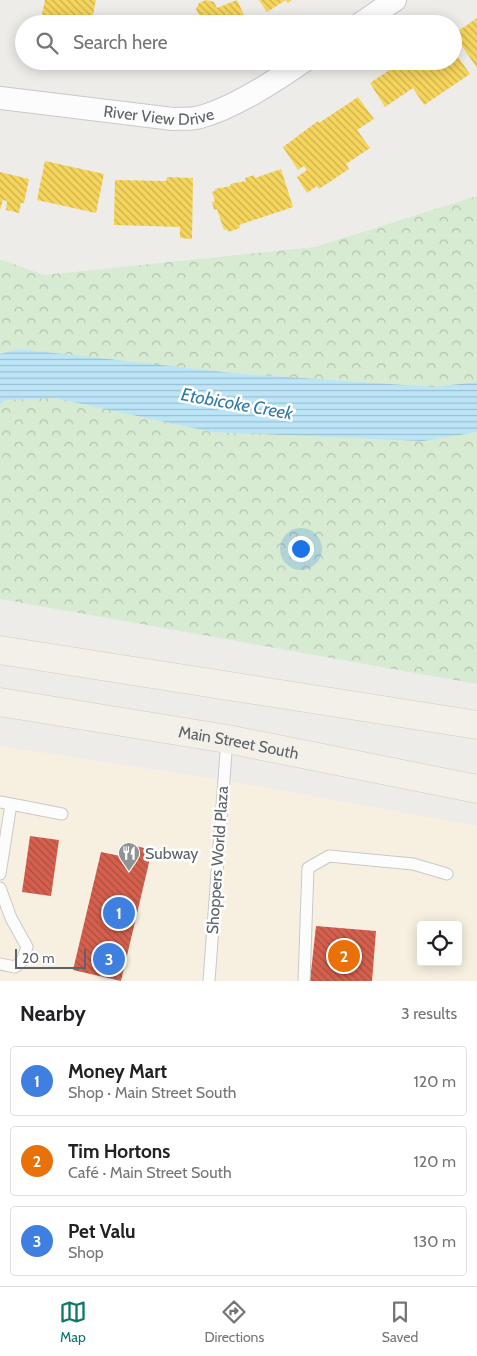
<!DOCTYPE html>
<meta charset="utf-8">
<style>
:root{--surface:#fff;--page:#f2f2f2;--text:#202124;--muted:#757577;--line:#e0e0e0;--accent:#0f766e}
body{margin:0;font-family:Cabin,sans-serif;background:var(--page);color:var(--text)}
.controls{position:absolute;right:15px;bottom:15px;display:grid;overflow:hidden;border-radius:5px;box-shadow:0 2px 12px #0003}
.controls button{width:45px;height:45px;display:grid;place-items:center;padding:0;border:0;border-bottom:1px solid var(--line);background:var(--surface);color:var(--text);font:25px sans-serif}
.scale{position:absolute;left:15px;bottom:12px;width:71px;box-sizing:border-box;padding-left:5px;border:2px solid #5d6367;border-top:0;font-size:14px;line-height:18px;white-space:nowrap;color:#5d6367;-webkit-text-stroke:4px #fff;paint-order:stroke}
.you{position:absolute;left:300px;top:548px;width:18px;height:18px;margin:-12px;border:4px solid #fff;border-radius:50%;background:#1a73e8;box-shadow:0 0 0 8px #1a73e833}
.badge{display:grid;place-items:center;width:32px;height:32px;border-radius:50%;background:var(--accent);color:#fff;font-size:16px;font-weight:700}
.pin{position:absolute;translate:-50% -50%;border:2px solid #fff;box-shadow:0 1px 5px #0006}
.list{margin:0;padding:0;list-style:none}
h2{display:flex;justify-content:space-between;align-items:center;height:65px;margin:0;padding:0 20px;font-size:21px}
h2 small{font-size:16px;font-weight:400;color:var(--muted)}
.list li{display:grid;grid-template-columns:32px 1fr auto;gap:15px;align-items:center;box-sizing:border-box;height:70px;margin:0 10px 10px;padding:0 10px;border:1px solid var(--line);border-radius:5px}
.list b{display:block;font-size:19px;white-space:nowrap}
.list p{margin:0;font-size:16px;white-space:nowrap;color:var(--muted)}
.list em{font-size:16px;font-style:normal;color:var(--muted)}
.icon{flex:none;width:28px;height:28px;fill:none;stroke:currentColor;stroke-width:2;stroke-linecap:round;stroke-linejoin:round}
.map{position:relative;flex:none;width:477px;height:981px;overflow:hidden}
.search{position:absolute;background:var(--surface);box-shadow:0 2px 12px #0003;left:15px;right:15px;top:15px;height:55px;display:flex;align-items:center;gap:12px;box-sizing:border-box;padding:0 18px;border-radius:28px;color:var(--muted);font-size:19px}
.sheet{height:305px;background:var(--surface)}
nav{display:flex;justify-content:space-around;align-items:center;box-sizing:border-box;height:70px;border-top:1px solid var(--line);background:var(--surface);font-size:14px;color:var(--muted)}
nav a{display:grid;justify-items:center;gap:2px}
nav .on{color:var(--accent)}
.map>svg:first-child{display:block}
</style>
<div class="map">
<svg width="477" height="981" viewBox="0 0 477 981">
<defs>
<pattern id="park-crowns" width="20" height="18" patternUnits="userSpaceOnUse" patternTransform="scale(1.25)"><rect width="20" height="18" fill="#d7ebd2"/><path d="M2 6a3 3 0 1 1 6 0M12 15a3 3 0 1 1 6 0" fill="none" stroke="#b2c2ae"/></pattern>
<pattern id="water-rules" width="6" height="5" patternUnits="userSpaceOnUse" patternTransform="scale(1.25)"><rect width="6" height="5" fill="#bce6f8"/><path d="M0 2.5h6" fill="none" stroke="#9cbecd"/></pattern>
<pattern id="homes-back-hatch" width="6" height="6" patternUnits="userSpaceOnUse" patternTransform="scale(1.25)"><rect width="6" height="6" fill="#f6d55c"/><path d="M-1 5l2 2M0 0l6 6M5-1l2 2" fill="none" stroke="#cab050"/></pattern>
<pattern id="shops-back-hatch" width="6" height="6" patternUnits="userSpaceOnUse" patternTransform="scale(1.25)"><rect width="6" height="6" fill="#d6604d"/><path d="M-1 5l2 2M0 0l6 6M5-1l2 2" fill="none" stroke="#a85042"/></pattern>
</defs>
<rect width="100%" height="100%" fill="#eeece8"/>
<!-- commercial -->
<path fill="#f7f0e1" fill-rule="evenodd" d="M 0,746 L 223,780 L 477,826 L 477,981 L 0,981 ZM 421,925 L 458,925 L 458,962 L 421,962 Z"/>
<!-- park -->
<path fill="url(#park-crowns)" d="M 477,196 L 477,684 L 0,599 L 0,259 L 44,275 L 315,247 Z"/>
<!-- water -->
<path fill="url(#water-rules)" d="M 19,349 L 242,374 L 433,387 L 477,382 L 477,432 L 423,441 L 212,432 L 54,398 L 7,400 L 0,403 L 0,354 Z"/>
<!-- homes -->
<path fill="url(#homes-back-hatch)" d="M 45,0 L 96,0 L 91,24 L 40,24 Z
M 206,0 L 214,2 L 217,8 L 237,0 L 245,17 L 235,21 L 236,24 L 180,24 L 199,15 L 196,9 L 199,3 Z
M 259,0 L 292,0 L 288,3 L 286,0 L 267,12 Z
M 110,16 L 146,23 L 146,24 L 109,24 Z
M 477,18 L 477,68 L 454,34 Z
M 453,50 L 470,74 L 424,105 L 413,88 L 385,107 L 370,83 L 403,61 L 453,61 Z
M 358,97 L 374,119 L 357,130 L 370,148 L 346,164 L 349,169 L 319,189 L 317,186 L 307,193 L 297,177 L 307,170 L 304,166 L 298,170 L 283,147 L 318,121 L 319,123 Z
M 45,161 L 104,174 L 96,213 L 37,200 Z
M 281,169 L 293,207 L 239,225 L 240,228 L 228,232 L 227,229 L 224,230 L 217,209 L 214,210 L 212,202 L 215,201 L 212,192 L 215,191 L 215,189 L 231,186 L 230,184 L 246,181 L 245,178 L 254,175 L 255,178 Z
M 0,172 L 29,179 L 24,203 L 21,203 L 19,213 L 6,210 L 7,201 L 3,200 L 0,210 Z
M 167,177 L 193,178 L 192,239 L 180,238 L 180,227 L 114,225 L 115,180 L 166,181 Z"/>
<!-- shops -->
<path fill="url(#shops-back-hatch)" d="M 30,836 L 59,840 L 51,896 L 22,892 Z
M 128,844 L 152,850 L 121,981 L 73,970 L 101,852 L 125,857 Z
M 316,926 L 376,931 L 372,981 L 310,981 Z"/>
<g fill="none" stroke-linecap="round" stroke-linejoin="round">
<!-- lane casing -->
<g stroke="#c9c9c9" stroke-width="13">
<path id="lane" d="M 0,802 L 11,804 L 0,874
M 11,804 L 62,814
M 0,888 L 11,918 L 27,947 L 22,961 L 15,967 L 0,964
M 209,981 L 227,739
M 304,981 L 308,868 L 329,856 L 413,864 L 447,874"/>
</g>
<!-- street casing -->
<g stroke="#c9c9c9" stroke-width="24">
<g id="street">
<path d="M 360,24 L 395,0"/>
<path id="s1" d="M 0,98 L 173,119 C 181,118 191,120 200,117 C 234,108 275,81 304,61"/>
</g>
</g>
<!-- primary casing -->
<g stroke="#d7c9b4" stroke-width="29">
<g id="primary">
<path d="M 0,650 L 477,725"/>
<path id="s2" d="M 0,702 L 227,739 L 477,789"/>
</g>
</g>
<!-- lane -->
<use href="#lane" stroke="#fcfcfc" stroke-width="11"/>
<!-- street -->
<use href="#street" stroke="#fcfcfc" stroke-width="22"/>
<!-- primary -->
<use href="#primary" stroke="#f3f0e9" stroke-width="28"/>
</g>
<!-- icons -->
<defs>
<g id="restaurant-pin" transform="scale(1.125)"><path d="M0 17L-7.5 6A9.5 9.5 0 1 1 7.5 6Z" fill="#909394" stroke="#fff"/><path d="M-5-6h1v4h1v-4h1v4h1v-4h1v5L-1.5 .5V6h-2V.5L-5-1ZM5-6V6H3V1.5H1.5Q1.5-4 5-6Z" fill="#fff"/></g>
</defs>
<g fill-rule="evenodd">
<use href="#restaurant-pin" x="129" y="853"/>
</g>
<g text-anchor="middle" stroke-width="5" stroke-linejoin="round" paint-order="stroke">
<!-- street labels -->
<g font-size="16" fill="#5d6367" stroke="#fff">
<text dy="6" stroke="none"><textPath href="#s1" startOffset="160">River View Drive</textPath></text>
<text dy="6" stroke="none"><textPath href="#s2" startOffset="242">Main Street South</textPath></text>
<text transform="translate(217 860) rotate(-86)" y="6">Shoppers World Plaza</text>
</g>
<!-- poi labels -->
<g font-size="16" fill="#5d6367" stroke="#fff" text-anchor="start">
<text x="145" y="859">Subway</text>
</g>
<!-- water labels -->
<g font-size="18" font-style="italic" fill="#357ba7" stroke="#fff">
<text transform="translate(237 404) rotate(10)" y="6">Etobicoke Creek</text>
</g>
</g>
</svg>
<div class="controls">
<button><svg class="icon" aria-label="locate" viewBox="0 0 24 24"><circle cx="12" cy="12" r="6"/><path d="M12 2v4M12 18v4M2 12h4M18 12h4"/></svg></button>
</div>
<div class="scale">20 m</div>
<div class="you"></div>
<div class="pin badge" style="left:119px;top:913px;background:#3f7fe0">1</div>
<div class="pin badge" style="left:344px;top:956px;background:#e8710a">2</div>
<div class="pin badge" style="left:109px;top:959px;background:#3f7fe0">3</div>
<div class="search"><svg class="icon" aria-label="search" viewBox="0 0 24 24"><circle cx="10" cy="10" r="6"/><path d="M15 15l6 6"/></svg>Search here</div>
</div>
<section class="sheet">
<h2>Nearby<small>3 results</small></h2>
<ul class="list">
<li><span class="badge" style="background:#3f7fe0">1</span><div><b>Money Mart</b><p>Shop · Main Street South</p></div><em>120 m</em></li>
<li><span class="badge" style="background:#e8710a">2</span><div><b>Tim Hortons</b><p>Café · Main Street South</p></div><em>120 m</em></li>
<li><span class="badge" style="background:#3f7fe0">3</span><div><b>Pet Valu</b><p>Shop</p></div><em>130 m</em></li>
</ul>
</section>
<nav>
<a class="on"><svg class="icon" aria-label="map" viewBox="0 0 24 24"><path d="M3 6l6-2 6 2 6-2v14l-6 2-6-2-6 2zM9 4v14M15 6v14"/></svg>Map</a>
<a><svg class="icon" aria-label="directions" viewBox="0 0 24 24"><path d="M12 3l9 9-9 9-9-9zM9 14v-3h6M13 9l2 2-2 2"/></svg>Directions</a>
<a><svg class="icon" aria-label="saved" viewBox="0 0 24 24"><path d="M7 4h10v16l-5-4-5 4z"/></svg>Saved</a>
</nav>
